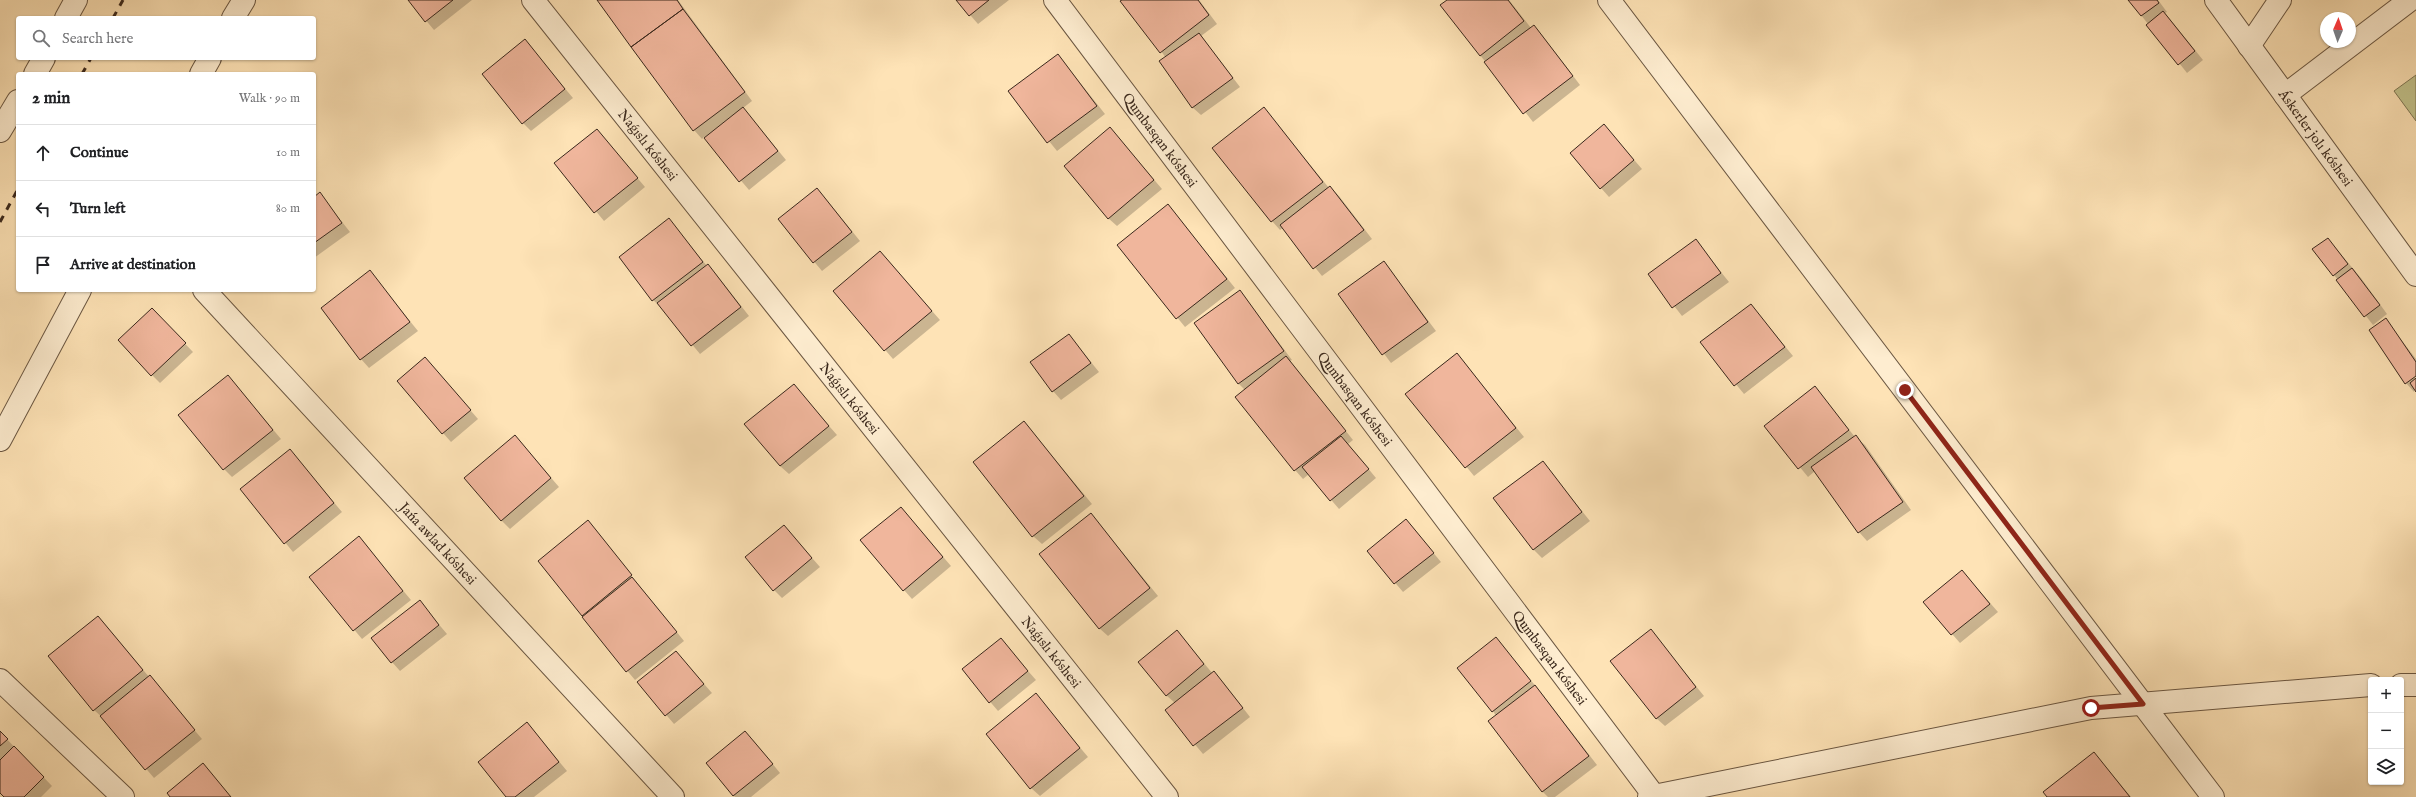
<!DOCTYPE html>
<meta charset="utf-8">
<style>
:root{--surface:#fff;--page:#f2f2f2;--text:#202124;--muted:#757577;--line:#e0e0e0}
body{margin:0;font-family:"IM FELL English",serif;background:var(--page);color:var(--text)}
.controls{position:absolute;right:12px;bottom:12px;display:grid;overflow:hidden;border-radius:4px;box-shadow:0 1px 3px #0004}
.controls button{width:36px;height:36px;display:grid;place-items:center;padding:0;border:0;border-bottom:1px solid var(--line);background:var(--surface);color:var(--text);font:20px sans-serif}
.compass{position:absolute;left:2320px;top:12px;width:36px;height:36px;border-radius:50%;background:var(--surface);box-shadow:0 1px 3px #0004;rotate:2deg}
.stop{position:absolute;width:12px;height:12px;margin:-9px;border:3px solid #8f2418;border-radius:50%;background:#fff}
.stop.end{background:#8f2418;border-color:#fff;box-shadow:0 1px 4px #0008}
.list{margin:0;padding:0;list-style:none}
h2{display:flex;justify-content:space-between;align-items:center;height:52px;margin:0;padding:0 16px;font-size:17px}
h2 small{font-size:13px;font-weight:400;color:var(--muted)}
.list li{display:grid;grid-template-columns:26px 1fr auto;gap:12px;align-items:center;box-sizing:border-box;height:56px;padding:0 16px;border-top:1px solid var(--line)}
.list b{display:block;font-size:15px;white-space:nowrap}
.list em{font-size:13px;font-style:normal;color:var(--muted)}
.icon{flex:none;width:22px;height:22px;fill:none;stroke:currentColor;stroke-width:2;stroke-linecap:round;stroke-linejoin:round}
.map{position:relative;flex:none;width:2416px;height:797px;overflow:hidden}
.search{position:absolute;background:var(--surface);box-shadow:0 1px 3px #0004;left:16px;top:16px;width:300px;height:44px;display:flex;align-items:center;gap:10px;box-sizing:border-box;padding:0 14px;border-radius:4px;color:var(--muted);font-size:15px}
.panel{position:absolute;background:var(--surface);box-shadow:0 1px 3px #0004;left:16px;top:72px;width:300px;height:220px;border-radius:4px}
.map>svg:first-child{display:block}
</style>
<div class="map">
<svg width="2416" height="797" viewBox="0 0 2416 797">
<rect width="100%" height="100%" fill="#fee3b6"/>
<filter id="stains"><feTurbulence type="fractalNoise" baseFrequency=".005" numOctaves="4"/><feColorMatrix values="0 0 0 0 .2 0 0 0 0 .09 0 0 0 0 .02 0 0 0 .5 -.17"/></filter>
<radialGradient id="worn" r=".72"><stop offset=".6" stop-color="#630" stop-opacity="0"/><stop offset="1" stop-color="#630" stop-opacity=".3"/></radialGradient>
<!-- green -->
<path fill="#c3c38c" stroke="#7e7654" d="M 2416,75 L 2416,121 L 2394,91 Z"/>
<!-- shadow -->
<path fill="#0003" d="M 409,0 L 472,0 L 434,30 Z
M 598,0 L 678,0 L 752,101 L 743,108 L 786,160 L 749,190 L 704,137 L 702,139 L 694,130 Z
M 957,0 L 1009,0 L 978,24 Z
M 1124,0 L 1199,0 L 1217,24 L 1201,36 L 1240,87 L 1201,115 L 1192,107 L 1166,58 Z
M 1448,0 L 1509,0 L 1531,28 L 1534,26 L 1542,35 L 1580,85 L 1533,122 L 1480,55 Z
M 2129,0 L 2158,0 L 2167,12 L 2165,13 L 2203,60 L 2187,73 Z
M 525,41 L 573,98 L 531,131 L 523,123 Z
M 1058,55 L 1105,114 L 1057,151 L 1009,92 Z
M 1264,108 L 1329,188 L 1330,187 L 1339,196 L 1372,239 L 1322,276 L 1283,228 L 1280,230 L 1272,221 L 1214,148 Z
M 1604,125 L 1642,169 L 1609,197 L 1601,188 Z
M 1110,128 L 1162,189 L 1117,226 L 1108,218 Z
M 597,130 L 645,187 L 604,221 L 556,163 Z
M 320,194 L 350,232 L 314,258 L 314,198 Z
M 825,198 L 860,241 L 822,271 L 779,220 Z
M 1168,205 L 1235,288 L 1185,327 L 1118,245 Z
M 669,220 L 707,266 L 716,274 L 749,316 L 700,354 L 662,308 L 653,300 L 620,257 Z
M 2328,239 L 2361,278 L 2387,314 L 2373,325 L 2334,275 Z
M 1696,241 L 1729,282 L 1682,316 L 1649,274 Z
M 880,252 L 940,320 L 893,359 L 834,291 Z
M 1384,262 L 1436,331 L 1391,363 L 1339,294 Z
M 370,272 L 418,331 L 369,368 L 361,359 Z
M 1240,291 L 1292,360 L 1290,361 L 1353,440 L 1348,444 L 1376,478 L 1339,509 L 1309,474 L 1303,479 L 1295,470 L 1236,397 L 1245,390 L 1238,383 Z
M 1751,305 L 1793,356 L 1744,394 L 1702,343 Z
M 152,309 L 193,352 L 160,383 L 152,375 Z
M 2386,320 L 2416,359 L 2414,392 L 2406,383 Z
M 1069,335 L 1099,372 L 1061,400 L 1053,391 Z
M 1457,354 L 1524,437 L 1474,476 L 1407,394 Z
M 433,367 L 478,419 L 451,442 L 443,433 Z
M 228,376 L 281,439 L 232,477 L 224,469 Z
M 793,385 L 837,435 L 789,474 L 780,466 Z
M 1815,388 L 1855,437 L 1865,445 L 1911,510 L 1867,541 L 1859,532 L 1815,471 L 1808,477 L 1766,426 Z
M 1024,422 L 1092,504 L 1042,544 L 1033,536 Z
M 523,445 L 559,487 L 510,529 L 501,520 Z
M 290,450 L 342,512 L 293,552 L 241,489 Z
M 1542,462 L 1590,521 L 1542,558 L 1533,549 Z
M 901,508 L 951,566 L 912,599 L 904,590 Z
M 1091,514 L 1158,596 L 1108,636 L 1099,628 Z
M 1406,520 L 1441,562 L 1403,592 L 1368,551 Z
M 588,522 L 684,641 L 635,680 L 583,618 Z
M 784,526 L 820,567 L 782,598 L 774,590 Z
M 359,538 L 411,600 L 362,639 L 310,577 Z
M 1962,571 L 1998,612 L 1960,643 L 1924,602 Z
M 420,602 L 447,634 L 400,671 L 392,662 Z
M 98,617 L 202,739 L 154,778 L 103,718 L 94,710 Z
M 1177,631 L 1213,674 L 1222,681 L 1250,717 L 1203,754 L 1166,710 L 1175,703 L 1166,695 Z
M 1651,631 L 1704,696 L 1665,726 L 1656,718 Z
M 1496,638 L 1543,695 L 1597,765 L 1555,797 L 1548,797 L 1542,791 L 1493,711 Z
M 1000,639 L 1036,680 L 998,711 L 963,670 Z
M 676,652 L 712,693 L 674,724 L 639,683 Z
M 1036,695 L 1088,757 L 1040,796 L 1031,788 Z
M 527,723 L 567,771 L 534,797 L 507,797 Z
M 0,732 L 52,786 L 41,797 L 5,797 L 0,792 Z
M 753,740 L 780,773 L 751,797 L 735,797 L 707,763 Z
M 2094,753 L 2131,797 L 2048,797 Z
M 203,765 L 231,797 L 172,797 Z"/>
<!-- building -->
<path fill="#f0b69c" stroke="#3a281c" d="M 408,0 L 453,0 L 425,22 Z
M 597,0 L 677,0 L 683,9 L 631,47 Z
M 956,0 L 989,0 L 969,16 Z
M 1122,0 L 1198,0 L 1209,15 L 1160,53 L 1120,1 Z
M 1447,0 L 1508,0 L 1524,21 L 1480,56 L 1440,5 Z
M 2128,0 L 2157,0 L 2159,3 L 2141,16 Z
M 683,9 L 745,92 L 693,131 L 631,47 Z
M 2163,11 L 2195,51 L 2178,65 L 2146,25 Z
M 1534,25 L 1573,76 L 1523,114 L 1484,62 Z
M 1199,33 L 1233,78 L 1192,108 L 1159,61 Z
M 525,39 L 565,89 L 522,124 L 482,74 Z
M 1058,54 L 1097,106 L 1047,143 L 1008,91 Z
M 743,107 L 778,151 L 739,182 L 704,138 Z
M 1264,107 L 1323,182 L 1271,222 L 1212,148 Z
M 1604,124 L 1634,160 L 1600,189 L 1570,153 Z
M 1110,127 L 1154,180 L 1108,219 L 1064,166 Z
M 597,129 L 638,178 L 594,213 L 554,163 Z
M 1330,186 L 1364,230 L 1313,269 L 1280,225 Z
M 817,188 L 852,232 L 813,263 L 778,219 Z
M 320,192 L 342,223 L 314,243 L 314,197 Z
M 1168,204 L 1227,279 L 1176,319 L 1117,245 Z
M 669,218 L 703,262 L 652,301 L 619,257 Z
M 2328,238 L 2348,264 L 2333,276 L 2312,249 Z
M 1696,239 L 1721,273 L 1672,308 L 1648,274 Z
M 880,251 L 932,311 L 884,351 L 833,291 Z
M 1384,261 L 1428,322 L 1382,355 L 1338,294 Z
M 708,264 L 741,307 L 691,346 L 657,303 Z
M 2352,268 L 2380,305 L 2364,317 L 2336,280 Z
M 370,270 L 410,322 L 360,360 L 321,308 Z
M 1240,290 L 1284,351 L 1238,384 L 1194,323 Z
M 1751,304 L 1785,347 L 1734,386 L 1700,342 Z
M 152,308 L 186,343 L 151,376 L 118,340 Z
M 2386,318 L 2416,362 L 2416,376 L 2405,384 L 2369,330 Z
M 1069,334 L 1091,363 L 1052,392 L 1030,362 Z
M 1457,353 L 1516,428 L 1465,468 L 1405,394 Z
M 1286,356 L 1346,431 L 1294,471 L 1235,397 Z
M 425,357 L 471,410 L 442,434 L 397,381 Z
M 228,375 L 273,430 L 223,470 L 178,415 Z
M 2416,378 L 2416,392 L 2410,383 Z
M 794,384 L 829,426 L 780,466 L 744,424 Z
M 1815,386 L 1849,430 L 1798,469 L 1764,426 Z
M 1024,421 L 1084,496 L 1032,537 L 973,462 Z
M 515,435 L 551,478 L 501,521 L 464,478 Z
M 1856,435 L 1903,502 L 1858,533 L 1811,467 Z
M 1341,436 L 1369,469 L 1330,501 L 1302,467 Z
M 290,449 L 334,503 L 284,544 L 240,489 Z
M 1543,461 L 1582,512 L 1533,550 L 1493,498 Z
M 901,507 L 943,557 L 903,591 L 860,540 Z
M 1091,513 L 1150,588 L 1099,629 L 1039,554 Z
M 1406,519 L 1434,553 L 1394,584 L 1367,551 Z
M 588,520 L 632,575 L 582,616 L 538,561 Z
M 784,525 L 812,558 L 773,591 L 745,557 Z
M 359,536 L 403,591 L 353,631 L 309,577 Z
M 1962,570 L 1990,604 L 1951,635 L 1923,602 Z
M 632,577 L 677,632 L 626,672 L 582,617 Z
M 420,600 L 439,625 L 391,663 L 371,638 Z
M 98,616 L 143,670 L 93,711 L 48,656 Z
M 1651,629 L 1696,687 L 1656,719 L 1610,661 Z
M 1177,630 L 1204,664 L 1166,696 L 1138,662 Z
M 1496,637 L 1531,681 L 1492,712 L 1457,668 Z
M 1001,638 L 1028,671 L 989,703 L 962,669 Z
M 676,651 L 704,684 L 665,716 L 637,682 Z
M 1214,671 L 1243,708 L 1193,746 L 1165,710 Z
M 150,675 L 195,730 L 145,770 L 100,716 Z
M 1535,685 L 1589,756 L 1542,792 L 1488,721 Z
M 1036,693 L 1080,748 L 1030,789 L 986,734 Z
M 527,722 L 559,762 L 515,797 L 506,797 L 478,762 Z
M 0,731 L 8,739 L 0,746 Z
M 745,731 L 773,764 L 733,796 L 706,763 Z
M 14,746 L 44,777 L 24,797 L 4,797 L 0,793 L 0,760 Z
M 2094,752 L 2130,797 L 2047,797 L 2043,792 Z
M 203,763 L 231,797 L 170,797 L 167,793 Z"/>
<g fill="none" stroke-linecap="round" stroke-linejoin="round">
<!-- minor casing -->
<g stroke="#6b5742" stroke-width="24">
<g id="minor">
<path id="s1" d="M 533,0 L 1167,797"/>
<path id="s2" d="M 1055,0 L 1655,797"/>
<path d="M 1609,0 L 2213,797"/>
<path id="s3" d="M 2216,0 L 2416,275"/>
<path d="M 66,18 L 76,0"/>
<path d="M 233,18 L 244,0"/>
<path d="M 2249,46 L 2280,0"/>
<path d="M 35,74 L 44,58"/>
<path d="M 201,74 L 210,58"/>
<path d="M 2285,95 L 2410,0"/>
<path d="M 0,131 L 18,101"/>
<path id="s4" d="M 204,290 L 673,797"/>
<path d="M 0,440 L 80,290"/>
<path d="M 0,680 L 123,797"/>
<path d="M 2401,685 L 2416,685"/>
<path d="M 1649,797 L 2091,708 L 2371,685"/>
</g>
</g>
<!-- minor -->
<use href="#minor" stroke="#feedd0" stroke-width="22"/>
<!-- rail -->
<path stroke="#3a281c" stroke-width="3" stroke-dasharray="7 7" stroke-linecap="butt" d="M 113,18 L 123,0
M 82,74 L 91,58
M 0,222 L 18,189"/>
</g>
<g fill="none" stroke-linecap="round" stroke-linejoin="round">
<!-- route -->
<path stroke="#8f2418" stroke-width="5" d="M 1905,390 L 2143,704 L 2091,708"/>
</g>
<g text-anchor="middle" stroke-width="3" stroke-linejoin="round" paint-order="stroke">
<!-- street labels -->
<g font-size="14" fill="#3a281c" stroke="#feedd0">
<text dy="5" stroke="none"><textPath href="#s3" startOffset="170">Áskerler jolı kóshesi</textPath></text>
<text dy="5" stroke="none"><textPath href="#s2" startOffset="175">Qumbasqan kóshesi</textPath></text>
<text dy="5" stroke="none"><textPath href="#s1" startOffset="185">Naǵıslı kóshesi</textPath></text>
<text dy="5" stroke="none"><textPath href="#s1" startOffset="509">Naǵıslı kóshesi</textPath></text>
<text dy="5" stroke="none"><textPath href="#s2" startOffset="499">Qumbasqan kóshesi</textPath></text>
<text dy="5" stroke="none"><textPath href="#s4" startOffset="345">Jańa awlad kóshesi</textPath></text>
<text dy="5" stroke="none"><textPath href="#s1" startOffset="833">Naǵıslı kóshesi</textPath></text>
<text dy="5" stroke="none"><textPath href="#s2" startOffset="823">Qumbasqan kóshesi</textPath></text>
</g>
</g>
<rect width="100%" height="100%" filter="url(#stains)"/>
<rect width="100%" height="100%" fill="url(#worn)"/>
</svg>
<div class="controls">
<button>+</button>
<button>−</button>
<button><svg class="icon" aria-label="layers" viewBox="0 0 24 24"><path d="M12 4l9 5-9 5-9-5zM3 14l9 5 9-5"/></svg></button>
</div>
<svg class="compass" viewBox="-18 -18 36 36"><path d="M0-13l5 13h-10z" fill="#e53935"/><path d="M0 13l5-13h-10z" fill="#757577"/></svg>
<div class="stop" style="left:2091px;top:708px"></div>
<div class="stop end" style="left:1905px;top:390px"></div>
<div class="search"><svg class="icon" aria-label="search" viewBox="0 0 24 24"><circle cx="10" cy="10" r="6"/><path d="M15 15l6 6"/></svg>Search here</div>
<section class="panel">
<h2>2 min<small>Walk · 90 m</small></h2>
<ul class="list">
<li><svg class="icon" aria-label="ahead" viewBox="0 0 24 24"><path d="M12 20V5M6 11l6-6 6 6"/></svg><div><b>Continue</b></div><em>10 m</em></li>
<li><svg class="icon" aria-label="left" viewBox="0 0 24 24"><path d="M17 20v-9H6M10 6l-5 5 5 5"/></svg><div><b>Turn left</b></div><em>80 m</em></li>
<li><svg class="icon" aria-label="arrive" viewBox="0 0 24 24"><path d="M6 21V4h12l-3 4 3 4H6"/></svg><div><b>Arrive at destination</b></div></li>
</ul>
</section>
</div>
